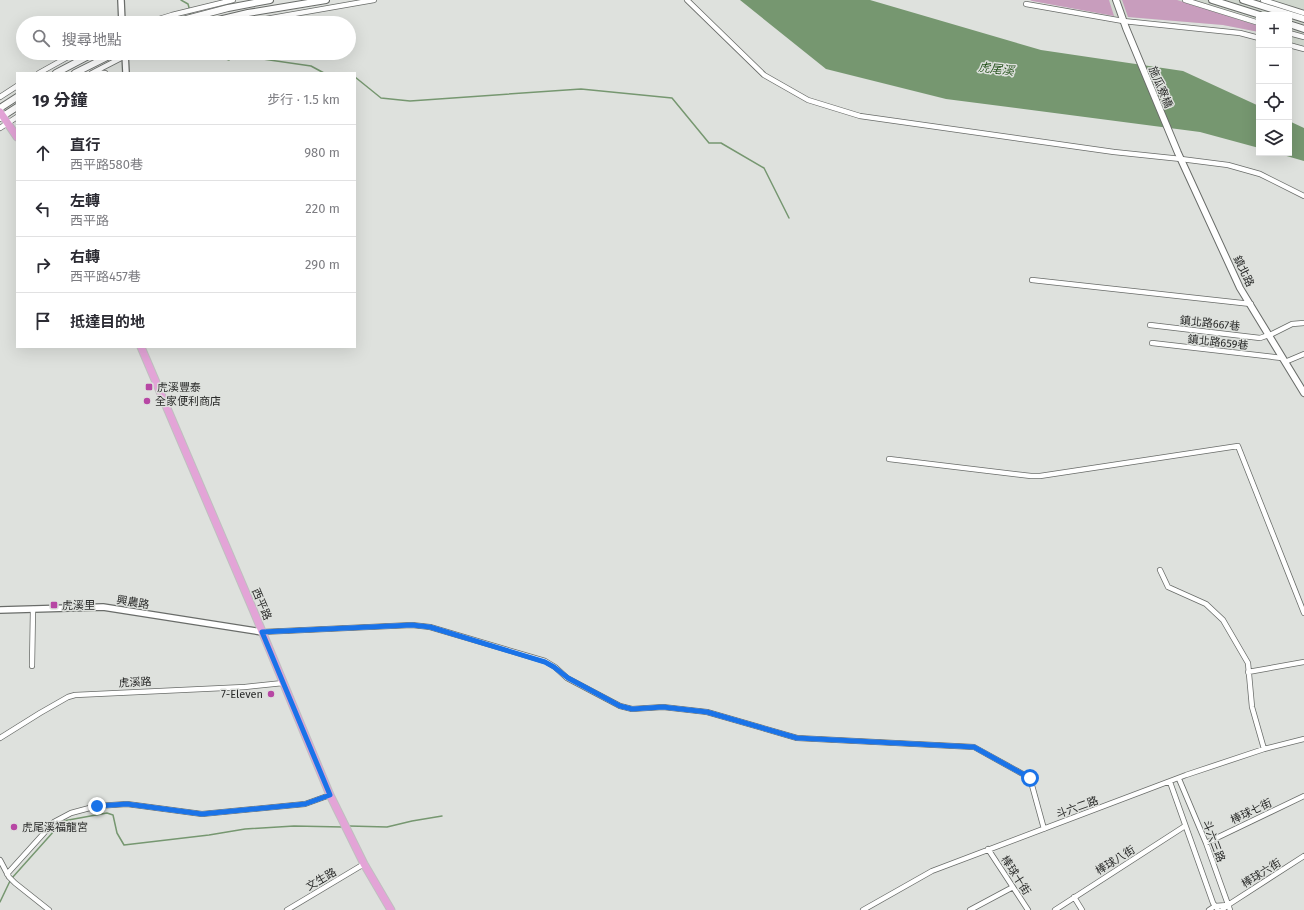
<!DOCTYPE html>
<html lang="zh-TW">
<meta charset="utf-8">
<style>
:root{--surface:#fff;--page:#f7f7f7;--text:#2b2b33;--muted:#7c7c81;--line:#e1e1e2}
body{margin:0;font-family:"Fira Sans","Noto Sans TC",sans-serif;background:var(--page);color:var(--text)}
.controls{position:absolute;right:12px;top:12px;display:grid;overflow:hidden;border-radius:0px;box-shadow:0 4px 16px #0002}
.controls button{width:36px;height:36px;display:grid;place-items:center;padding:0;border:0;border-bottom:1px solid var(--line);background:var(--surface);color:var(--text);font:20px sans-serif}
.stop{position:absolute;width:12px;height:12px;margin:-9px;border:3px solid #1a73e8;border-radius:50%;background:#fff}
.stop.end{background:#1a73e8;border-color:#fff;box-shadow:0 1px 4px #0008}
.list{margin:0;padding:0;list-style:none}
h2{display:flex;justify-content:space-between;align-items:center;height:52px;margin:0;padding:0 16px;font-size:17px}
h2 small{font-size:13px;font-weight:400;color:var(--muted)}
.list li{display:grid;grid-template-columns:26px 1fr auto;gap:12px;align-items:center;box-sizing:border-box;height:56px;padding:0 16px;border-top:1px solid var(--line)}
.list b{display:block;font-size:15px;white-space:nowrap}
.list p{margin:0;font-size:13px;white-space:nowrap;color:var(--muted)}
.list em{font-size:13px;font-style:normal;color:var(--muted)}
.icon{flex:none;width:22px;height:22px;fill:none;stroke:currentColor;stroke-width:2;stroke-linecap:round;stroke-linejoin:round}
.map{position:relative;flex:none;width:1304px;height:910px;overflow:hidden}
.search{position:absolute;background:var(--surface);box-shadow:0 4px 16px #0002;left:16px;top:16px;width:340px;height:44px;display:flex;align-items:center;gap:10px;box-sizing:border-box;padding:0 14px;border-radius:22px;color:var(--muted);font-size:15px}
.panel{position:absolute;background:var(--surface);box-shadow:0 4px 16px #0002;left:16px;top:72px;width:340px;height:276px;border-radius:0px}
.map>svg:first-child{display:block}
</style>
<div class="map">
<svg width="1304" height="910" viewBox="0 0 1304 910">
<rect width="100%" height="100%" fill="#dee1dd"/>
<!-- built -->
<path fill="#d0d7ce" d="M 1030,0 L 1304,0 L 1304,47 L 1289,42 L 1289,15 L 1259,15 L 1259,32 L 1223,25 L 1114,16 Z"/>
<!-- forest -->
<path fill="#c89dbd" d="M 1030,0 L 1109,0 L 1114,16 L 1032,1 Z
M 1122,0 L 1177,0 L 1259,26 L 1259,32 L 1223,25 L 1128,17 Z"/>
<!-- water -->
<path fill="#769770" d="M 740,0 L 870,0 L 1041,50 L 1183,71 L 1259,106 L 1259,148 L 1200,132 L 946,99 L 826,69 Z
M 1289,121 L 1304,128 L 1304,161 L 1276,153 L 1289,153 Z"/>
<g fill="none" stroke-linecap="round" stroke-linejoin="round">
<!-- stream -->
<path stroke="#769770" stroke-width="1.5" d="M 181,0 L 188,4 L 191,15
M 208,53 L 229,60 L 236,55 L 311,66 L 324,73
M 355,77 L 381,98 L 410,101 L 581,89 L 672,98 L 709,143 L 721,143 L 764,168 L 789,218
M 349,826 L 387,827 L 412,821 L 442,816
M 12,878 L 63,821 L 107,813 L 113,815 L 117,833 L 124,845 L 209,835 L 245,829 L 294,826 L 343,827
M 0,902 L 10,881"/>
<!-- minor casing -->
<g stroke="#696c69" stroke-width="6">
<path id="minor" d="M 687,0 L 764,75 L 808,100 L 860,116 L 1114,152 L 1181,159 L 1228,165 L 1260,174 L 1304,196
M 1185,0 L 1259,23
M 1263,0 L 1304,13
M 1026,4 L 1123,21 L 1240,33 L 1259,38
M 146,23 L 172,15 L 233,0
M 243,23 L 374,0
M 1289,33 L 1304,37
M 1289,45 L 1304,49
M 94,72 L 105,73
M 39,73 L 75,53
M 92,73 L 125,56 L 136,53
M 0,97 L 17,86
M 0,128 L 17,117
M 1032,280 L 1251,304
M 1150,325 L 1260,338 L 1272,334 L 1292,324 L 1304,323
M 1152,343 L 1282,358
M 1285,362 L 1304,354
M 889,459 L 1031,476 L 1040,476 L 1238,446 L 1304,613
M 1160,570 L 1168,587 L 1206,604 L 1223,620 L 1248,663 L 1252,707 L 1264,749
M 262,632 L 412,625 L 430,627 L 545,661 L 555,667 L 567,678 L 620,706 L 632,709 L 663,707 L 707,712 L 797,738 L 974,747 L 1030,778 L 1044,829
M 32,666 L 33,609
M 1248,672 L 1304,662
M 0,738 L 40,713 L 68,697 L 75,695 L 245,687 L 283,683
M 1179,779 L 1206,843 L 1230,910
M 1170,782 L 1213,903 L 1218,910
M 1206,843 L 1304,796
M 988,849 L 1028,910
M 0,860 L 9,877 L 15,883 L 49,910
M 7,874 L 54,822 L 71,813 L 97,806 L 127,804 L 202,814 L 305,804 L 330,795
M 1074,897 L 1082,910
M 287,910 L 364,864
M 863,910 L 932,871 L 1186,775 L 1264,749 L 1304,739
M 970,910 L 1013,887
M 1055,910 L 1185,826
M 1209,910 L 1215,906 L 1228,905
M 1222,910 L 1228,905 L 1304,856"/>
</g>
<!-- tertiary casing -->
<g stroke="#696c69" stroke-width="8">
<path id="tertiary" d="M 121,0 L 122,23
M 125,53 L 126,73
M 0,610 L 103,607 L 262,632"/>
</g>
<!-- secondary casing -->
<g stroke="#696c69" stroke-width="8">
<path id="secondary" d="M 1116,0 L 1126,28 L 1178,153 L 1240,288 L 1304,393
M 1212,0 L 1260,15
M 1243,0 L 1304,19
M 171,23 L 228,8 L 270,0
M 206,23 L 248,13 L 326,0
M 1289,24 L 1304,29
M 56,73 L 94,53
M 75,73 L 115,53
M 0,108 L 17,97
M 0,118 L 17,107"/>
</g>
<!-- primary casing -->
<g stroke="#bfbfbf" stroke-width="9">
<path id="primary" d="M 0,112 L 17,137
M 141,347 L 254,612 L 330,795 L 364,864 L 391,910"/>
</g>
<!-- minor -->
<use href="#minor" stroke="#fff" stroke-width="4.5"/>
<!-- tertiary -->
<use href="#tertiary" stroke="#fff" stroke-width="5.5"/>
<!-- secondary -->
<use href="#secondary" stroke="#fff" stroke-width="6"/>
<!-- primary -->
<use href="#primary" stroke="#e3a4d7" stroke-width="7"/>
</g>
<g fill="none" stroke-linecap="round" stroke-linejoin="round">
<!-- route -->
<path stroke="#1a73e8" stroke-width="5" d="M 97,806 L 127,804 L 202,814 L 305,804 L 330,795 L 262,632 L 412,625 L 430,627 L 545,662 L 554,667 L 568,678 L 620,706 L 632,709 L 663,707 L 707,712 L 797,738 L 974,747 L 1030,778"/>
</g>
<!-- markers -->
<g fill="#b747a4" stroke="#dee1dd" stroke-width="1.5">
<rect x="145" y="383" width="8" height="8" rx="2"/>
<circle cx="147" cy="401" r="4"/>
<rect x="50" y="601" width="8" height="8" rx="2"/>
<circle cx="271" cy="694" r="4"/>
<circle cx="14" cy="827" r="4"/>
</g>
<g text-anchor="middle" stroke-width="3" stroke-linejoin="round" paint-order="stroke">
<!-- street labels -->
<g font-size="11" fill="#2a2b2a" stroke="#dee1dd">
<text transform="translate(1161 87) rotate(67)" y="4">施瓜寮橋</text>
<text transform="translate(1244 271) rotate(64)" y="4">鎮北路</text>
<text transform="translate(1210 323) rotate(6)" y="4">鎮北路667巷</text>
<text transform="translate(1218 342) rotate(6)" y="4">鎮北路659巷</text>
<text transform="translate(133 602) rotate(9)" y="4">興農路</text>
<text transform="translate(262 604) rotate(67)" y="4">西平路</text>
<text transform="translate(135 682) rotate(-3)" y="4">虎溪路</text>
<text transform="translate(1077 807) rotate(-20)" y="4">斗六二路</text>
<text transform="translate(1251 811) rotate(-25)" y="4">棒球七街</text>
<text transform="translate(1214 841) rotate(69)" y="4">斗六三路</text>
<text transform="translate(1115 860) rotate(-32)" y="4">棒球八街</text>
<text transform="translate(1261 873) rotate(-32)" y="4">棒球六街</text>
<text transform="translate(1016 875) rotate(57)" y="4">棒球十街</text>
<text transform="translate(321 879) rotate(-30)" y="4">文生路</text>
</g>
<!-- poi labels -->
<g font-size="11" fill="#2a2b2a" stroke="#dee1dd" text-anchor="start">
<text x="157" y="391">虎溪豐泰</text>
<text x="155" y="405">全家便利商店</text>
<text x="62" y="609">虎溪里</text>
<text x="263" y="698" text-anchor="end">7-Eleven</text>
<text x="22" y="831">虎尾溪福龍宮</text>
</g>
<!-- water labels -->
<g font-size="12" font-style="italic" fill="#26531d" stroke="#dee1dd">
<text transform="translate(996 69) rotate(7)" y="4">虎尾溪</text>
</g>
</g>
</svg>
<div class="controls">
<button>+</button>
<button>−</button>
<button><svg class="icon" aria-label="locate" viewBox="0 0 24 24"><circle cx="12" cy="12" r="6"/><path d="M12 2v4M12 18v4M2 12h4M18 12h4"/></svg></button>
<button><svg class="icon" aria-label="layers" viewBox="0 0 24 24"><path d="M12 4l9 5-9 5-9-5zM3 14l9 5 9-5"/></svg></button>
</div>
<div class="stop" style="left:1030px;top:778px"></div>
<div class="stop end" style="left:97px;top:806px"></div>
<div class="search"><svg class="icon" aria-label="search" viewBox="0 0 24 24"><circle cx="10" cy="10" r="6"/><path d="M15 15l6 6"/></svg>搜尋地點</div>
<section class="panel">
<h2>19 分鐘<small>步行 · 1.5 km</small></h2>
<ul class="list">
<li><svg class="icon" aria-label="ahead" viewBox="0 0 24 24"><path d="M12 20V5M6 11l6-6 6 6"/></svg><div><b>直行</b><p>西平路580巷</p></div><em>980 m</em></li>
<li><svg class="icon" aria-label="left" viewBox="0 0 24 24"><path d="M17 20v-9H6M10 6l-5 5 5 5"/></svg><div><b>左轉</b><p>西平路</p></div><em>220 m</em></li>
<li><svg class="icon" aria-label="right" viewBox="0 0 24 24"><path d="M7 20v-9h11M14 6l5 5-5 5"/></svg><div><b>右轉</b><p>西平路457巷</p></div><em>290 m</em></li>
<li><svg class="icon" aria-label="arrive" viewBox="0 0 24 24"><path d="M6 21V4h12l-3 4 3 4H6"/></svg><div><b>抵達目的地</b></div></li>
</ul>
</section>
</div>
